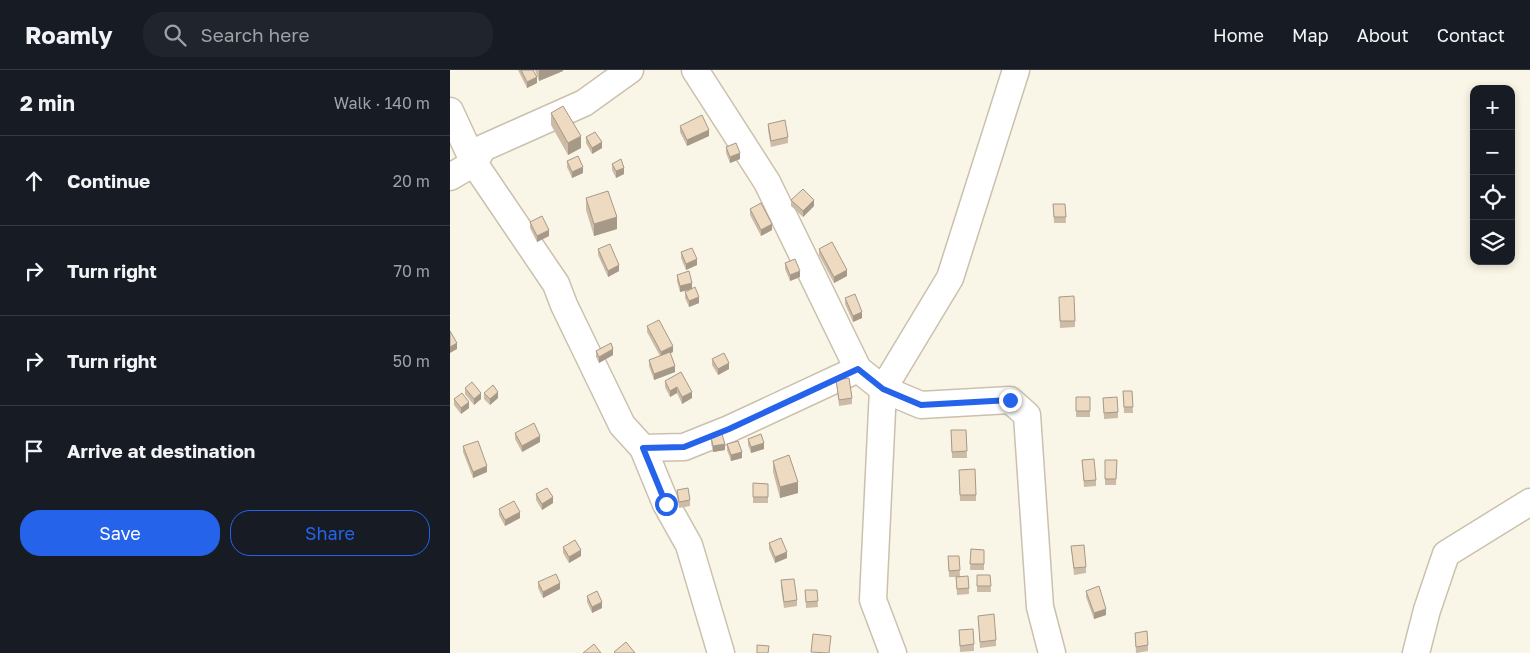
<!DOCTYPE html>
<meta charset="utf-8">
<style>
:root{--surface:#171b24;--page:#20242c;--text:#f1f3f6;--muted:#9ea1a6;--line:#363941;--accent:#2563eb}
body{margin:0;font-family:"Golos Text",sans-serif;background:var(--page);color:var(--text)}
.controls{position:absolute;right:15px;top:15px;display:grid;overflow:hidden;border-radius:10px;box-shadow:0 2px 8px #0003}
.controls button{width:45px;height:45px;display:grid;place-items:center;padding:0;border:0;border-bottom:1px solid var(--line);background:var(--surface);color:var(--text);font:25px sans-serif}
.stop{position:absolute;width:15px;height:15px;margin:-11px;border:4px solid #2563eb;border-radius:50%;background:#fff}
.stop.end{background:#2563eb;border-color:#fff;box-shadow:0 1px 5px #0008}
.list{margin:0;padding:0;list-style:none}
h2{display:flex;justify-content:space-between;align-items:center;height:65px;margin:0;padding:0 20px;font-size:21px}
h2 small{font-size:16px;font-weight:400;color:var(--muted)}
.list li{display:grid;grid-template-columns:32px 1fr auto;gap:15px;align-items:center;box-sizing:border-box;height:90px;padding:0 20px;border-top:1px solid var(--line)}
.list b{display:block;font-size:19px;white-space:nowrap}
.list em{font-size:16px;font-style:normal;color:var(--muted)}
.actions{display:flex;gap:10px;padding:15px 20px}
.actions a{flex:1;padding:11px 0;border:1px solid var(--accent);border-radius:20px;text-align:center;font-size:18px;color:var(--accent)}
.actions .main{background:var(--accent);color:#fff}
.icon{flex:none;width:28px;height:28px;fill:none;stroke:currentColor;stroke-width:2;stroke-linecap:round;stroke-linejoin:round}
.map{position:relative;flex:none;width:1080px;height:583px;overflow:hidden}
header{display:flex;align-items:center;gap:30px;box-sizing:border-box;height:70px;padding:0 25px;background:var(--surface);border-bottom:1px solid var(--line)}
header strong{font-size:24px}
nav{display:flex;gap:28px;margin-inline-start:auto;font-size:18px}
.search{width:350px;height:45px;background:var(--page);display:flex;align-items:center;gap:12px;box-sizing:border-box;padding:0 18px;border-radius:20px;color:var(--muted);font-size:19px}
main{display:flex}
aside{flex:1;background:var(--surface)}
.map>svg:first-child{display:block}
</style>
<header>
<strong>Roamly</strong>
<div class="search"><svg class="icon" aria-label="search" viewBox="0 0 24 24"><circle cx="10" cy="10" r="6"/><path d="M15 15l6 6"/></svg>Search here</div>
<nav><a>Home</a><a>Map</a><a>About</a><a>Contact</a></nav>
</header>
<main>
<aside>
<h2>2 min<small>Walk · 140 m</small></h2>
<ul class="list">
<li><svg class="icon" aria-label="ahead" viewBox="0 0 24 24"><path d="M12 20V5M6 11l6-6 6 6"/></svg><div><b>Continue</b></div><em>20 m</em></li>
<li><svg class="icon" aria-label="right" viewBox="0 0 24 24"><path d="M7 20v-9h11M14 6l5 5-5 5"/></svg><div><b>Turn right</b></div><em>70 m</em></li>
<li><svg class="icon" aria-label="right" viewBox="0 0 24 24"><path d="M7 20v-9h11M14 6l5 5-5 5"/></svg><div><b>Turn right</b></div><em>50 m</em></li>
<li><svg class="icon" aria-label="arrive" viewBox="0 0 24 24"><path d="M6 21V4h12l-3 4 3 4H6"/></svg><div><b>Arrive at destination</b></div></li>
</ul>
<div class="actions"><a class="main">Save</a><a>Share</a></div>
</aside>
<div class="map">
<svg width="1080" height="583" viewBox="0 0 1080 583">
<rect width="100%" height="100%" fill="#faf6e7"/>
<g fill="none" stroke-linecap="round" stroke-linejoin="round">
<!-- minor casing -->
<g stroke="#cbc0ae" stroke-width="29">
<path id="minor" d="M 245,0 L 317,112 L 408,299 L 433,319 L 471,335 L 560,330 L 577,345 L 590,537 L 602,583
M 0,41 L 24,93 L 106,214 L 114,235 L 172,355 L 193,378 L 234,377 L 279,359 L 408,299
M 0,107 L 24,93 L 33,78 L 134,33 L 180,0
M 193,378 L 216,434 L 239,475 L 271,583
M 443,583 L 423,530 L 433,319 L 500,208 L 566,0
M 966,583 L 977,540 L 996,484 L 1080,432"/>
</g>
<!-- minor -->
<use href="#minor" stroke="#fff" stroke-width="26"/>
</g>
<!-- wall -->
<path fill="#ccbba6" d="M 68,0 L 83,0 L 87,13 L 77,18 Z
M 85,0 L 113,0 L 113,1 L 89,11 Z
M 101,43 L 131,78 L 118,85 L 101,55 Z
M 318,54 L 338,67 L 338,73 L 321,77 L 318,60 Z
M 230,56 L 259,66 L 237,76 L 230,62 Z
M 136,67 L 152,78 L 142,84 L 136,73 Z
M 276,77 L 290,89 L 280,93 L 276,83 Z
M 117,91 L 133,103 L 122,108 L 117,97 Z
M 162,94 L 174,104 L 166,108 L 162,100 Z
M 136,128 L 167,159 L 144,166 L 136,140 Z
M 341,130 L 364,136 L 353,147 L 341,136 Z
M 603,134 L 615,134 L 616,153 L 604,153 Z
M 300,139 L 322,160 L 311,166 L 300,145 Z
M 80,152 L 99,166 L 87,172 L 80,158 Z
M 148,179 L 169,201 L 158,207 L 148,185 Z
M 369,179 L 397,206 L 384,213 L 369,185 Z
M 231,182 L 247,195 L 236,200 L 231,188 Z
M 335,193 L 350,207 L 340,211 L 335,199 Z
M 227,205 L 242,218 L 249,233 L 239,237 L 235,228 L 235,222 L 238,220 L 230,222 L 227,211 Z
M 395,228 L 412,248 L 403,252 L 395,234 Z
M 609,233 L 625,251 L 625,257 L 610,258 Z
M 197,256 L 223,282 L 220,283 L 225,302 L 204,310 L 199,296 L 199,290 L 210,286 L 197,262 Z
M 146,281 L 163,285 L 149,293 L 146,287 Z
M 262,289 L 279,299 L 268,305 L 262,295 Z
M 231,302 L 242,328 L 232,334 L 227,323 L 220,327 L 215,317 L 215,311 Z
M 386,310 L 402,328 L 402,334 L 389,336 Z
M 15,318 L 31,329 L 24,335 L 15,324 Z
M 673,321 L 682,321 L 683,343 L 674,343 Z
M 34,323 L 48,328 L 40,335 L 34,329 Z
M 626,327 L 640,327 L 640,347 L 626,347 Z
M 653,328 L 668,342 L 668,348 L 654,349 Z
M 4,329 L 19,338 L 11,344 L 4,335 Z
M 501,360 L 516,360 L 517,388 L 502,388 Z
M 65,363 L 90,372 L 72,382 L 65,369 Z
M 261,367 L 275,380 L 263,382 L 261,373 Z
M 298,369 L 314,379 L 301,383 L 298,375 Z
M 277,374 L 292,388 L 281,391 L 277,380 Z
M 13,376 L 37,402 L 23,408 L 13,382 Z
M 632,390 L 646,410 L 646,416 L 634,417 Z
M 655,390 L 667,390 L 666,415 L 655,415 Z
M 323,391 L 348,423 L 330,428 L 323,402 Z
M 509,400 L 526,425 L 526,431 L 510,431 Z
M 303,413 L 318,414 L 318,433 L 303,433 Z
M 227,420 L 240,430 L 240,436 L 229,438 L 227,426 Z
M 86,424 L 103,433 L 92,440 L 86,430 Z
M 49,439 L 70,448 L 55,456 L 49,445 Z
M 319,473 L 337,488 L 325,493 L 319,479 Z
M 621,476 L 636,497 L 636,503 L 624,505 Z
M 113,477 L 131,486 L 119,493 L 113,483 Z
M 521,479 L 534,480 L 534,500 L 520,500 Z
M 498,486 L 509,486 L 510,507 L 499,507 Z
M 527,505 L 540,505 L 541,522 L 527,522 Z
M 506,507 L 519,518 L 519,524 L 507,525 Z
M 331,510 L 347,530 L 347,536 L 334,538 L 331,517 Z
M 88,512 L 110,519 L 93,528 L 88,518 Z
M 355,520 L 367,520 L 368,537 L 356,538 Z
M 636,521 L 656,545 L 644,549 L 636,527 Z
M 137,526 L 152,538 L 142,543 L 137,532 Z
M 528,546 L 546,570 L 546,576 L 530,578 Z
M 509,560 L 524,574 L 524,581 L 510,582 Z
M 685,563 L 698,575 L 698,581 L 686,583 Z"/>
<!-- shaded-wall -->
<path fill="#a69987" d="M 89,0 L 113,0 L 113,1 L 89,11 Z
M 87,7 L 87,13 L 77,18 L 77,12 Z
M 259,60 L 259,66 L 237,76 L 237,70 Z
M 131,66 L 131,78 L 118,85 L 118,73 Z
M 152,72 L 152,78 L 142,84 L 142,78 Z
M 290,83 L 290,89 L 280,93 L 280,87 Z
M 133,97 L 133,103 L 122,108 L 122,102 Z
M 174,98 L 174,104 L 166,108 L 166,101 Z
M 364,130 L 364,136 L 353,147 L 353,141 Z
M 167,147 L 167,159 L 144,166 L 144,154 Z
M 322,154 L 322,160 L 311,166 L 311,160 Z
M 99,160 L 99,166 L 87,172 L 87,166 Z
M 247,189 L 247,195 L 236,200 L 236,194 Z
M 169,195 L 169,201 L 158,207 L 158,201 Z
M 397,200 L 397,206 L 384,213 L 384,207 Z
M 350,201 L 350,207 L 340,211 L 340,205 Z
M 242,213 L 242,219 L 230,222 L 230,216 Z
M 249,227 L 249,233 L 239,237 L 239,231 Z
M 412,242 L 412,248 L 403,252 L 403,246 Z
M 7,273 L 7,279 L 0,283 L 0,277 Z
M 223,276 L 223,282 L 211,288 L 211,282 Z
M 163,279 L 163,285 L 149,293 L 149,287 Z
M 279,293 L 279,299 L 268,305 L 268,299 Z
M 225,296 L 225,302 L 204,310 L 204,304 Z
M 227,317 L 227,323 L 220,327 L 220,321 Z
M 48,322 L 48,328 L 40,335 L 40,329 Z
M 242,322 L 242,328 L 232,334 L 232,327 Z
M 31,323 L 31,329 L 24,335 L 24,329 Z
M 19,332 L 19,338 L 11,344 L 11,338 Z
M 90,366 L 90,372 L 72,382 L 72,376 Z
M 314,373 L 314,379 L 301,383 L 301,377 Z
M 275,374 L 275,380 L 263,382 L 263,376 Z
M 292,382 L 292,388 L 281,391 L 281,385 Z
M 37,396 L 37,402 L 23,408 L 23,402 Z
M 348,412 L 348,423 L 330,428 L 330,417 Z
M 103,427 L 103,433 L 92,440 L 92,434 Z
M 70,442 L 70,448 L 55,456 L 55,450 Z
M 131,480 L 131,486 L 119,493 L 119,487 Z
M 337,482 L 337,488 L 325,493 L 325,487 Z
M 110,513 L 110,519 L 93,528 L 93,522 Z
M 152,532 L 152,538 L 142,543 L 142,537 Z
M 656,539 L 656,545 L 644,549 L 644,543 Z"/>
<!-- building -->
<path fill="#eddac1" stroke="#a69987" d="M 71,0 L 83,0 L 87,7 L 77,12 Z
M 113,36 L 131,66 L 118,73 L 101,43 Z
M 252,45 L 259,60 L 237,70 L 230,56 Z
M 335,50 L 338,67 L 321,71 L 318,54 Z
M 145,62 L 152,72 L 142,78 L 136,67 Z
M 286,73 L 290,83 L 280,87 L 276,77 Z
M 128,86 L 133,97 L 122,102 L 117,91 Z
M 171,89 L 174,98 L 166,101 L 162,94 Z
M 353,119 L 364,130 L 353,141 L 341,130 Z
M 158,121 L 167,147 L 144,154 L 136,128 Z
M 311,133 L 322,154 L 311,160 L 300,139 Z
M 603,134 L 615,134 L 616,147 L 604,147 Z
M 92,146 L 99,160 L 87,166 L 80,152 Z
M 382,172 L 397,200 L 384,207 L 369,179 Z
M 160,174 L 169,195 L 158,201 L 148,179 Z
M 242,178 L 247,189 L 236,194 L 231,182 Z
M 345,189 L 350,201 L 340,205 L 335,193 Z
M 239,201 L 242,213 L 230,216 L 227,205 Z
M 245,217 L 249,227 L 239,231 L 235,222 Z
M 405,224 L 412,242 L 403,246 L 395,228 Z
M 624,226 L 625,251 L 610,251 L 609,227 Z
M 209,250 L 223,276 L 211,282 L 197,256 Z
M 0,261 L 7,273 L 0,277 Z
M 161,273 L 163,279 L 149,287 L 146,281 Z
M 220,282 L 225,296 L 204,304 L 199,290 Z
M 274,283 L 279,293 L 268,299 L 262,289 Z
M 231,302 L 242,322 L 232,327 L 227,317 L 220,321 L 215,311 Z
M 399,308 L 402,328 L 389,330 L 386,310 Z
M 22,312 L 31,323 L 24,329 L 15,318 Z
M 43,315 L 48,322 L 40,329 L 34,323 Z
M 673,321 L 682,321 L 683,337 L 674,337 Z
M 12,323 L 19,332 L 11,338 L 4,329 Z
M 626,327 L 640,327 L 640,341 L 626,341 Z
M 667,327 L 668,342 L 654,343 L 653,328 Z
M 84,353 L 90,366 L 72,376 L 65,363 Z
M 501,360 L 516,360 L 517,381 L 502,382 Z
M 272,364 L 275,374 L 263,376 L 261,367 Z
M 311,364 L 314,373 L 301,377 L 298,369 Z
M 28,371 L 37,396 L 23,402 L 13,376 Z
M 288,371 L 292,382 L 281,385 L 277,374 Z
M 339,385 L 348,412 L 330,417 L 323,391 Z
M 644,389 L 646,410 L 634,411 L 632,390 Z
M 655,390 L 667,390 L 666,409 L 655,409 Z
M 525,399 L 526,425 L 510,425 L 509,400 Z
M 303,413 L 318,414 L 318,427 L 303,427 Z
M 97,418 L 103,427 L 92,434 L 86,424 Z
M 238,418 L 240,430 L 229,432 L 227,420 Z
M 64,431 L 70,442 L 55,450 L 49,439 Z
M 331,468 L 337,482 L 325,487 L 319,473 Z
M 125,470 L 131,480 L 119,487 L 113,477 Z
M 634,475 L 636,497 L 624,498 L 621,476 Z
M 521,479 L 534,480 L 534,494 L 520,494 Z
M 498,486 L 509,486 L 510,500 L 499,501 Z
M 106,504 L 110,513 L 93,522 L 88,512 Z
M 527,505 L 540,505 L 541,516 L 527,516 Z
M 518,506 L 519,518 L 507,519 L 506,507 Z
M 344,509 L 347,530 L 334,532 L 331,510 Z
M 649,516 L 656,539 L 644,543 L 636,521 Z
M 355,520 L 367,520 L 368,531 L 356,532 Z
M 147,521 L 152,532 L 142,537 L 137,526 Z
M 544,544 L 546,570 L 530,572 L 528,546 Z
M 523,559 L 524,574 L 510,576 L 509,560 Z
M 697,561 L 698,575 L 686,577 L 685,563 Z
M 363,564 L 381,566 L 379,583 L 361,582 Z
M 176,572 L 185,583 L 165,583 L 164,582 Z
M 144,574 L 151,583 L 133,583 Z
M 307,575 L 319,576 L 318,583 L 307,583 Z"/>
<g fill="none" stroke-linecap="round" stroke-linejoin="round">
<!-- route -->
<path stroke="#2563eb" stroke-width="6" d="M 216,434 L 193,378 L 234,377 L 279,359 L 408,299 L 433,319 L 471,335 L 560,330"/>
</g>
</svg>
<div class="controls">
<button>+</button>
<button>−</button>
<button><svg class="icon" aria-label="locate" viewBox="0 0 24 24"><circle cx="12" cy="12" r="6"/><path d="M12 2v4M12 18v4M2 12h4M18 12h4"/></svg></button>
<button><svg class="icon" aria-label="layers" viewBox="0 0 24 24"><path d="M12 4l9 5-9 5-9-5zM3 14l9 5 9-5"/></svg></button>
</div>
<div class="stop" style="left:216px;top:434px"></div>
<div class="stop end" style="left:560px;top:330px"></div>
</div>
</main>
